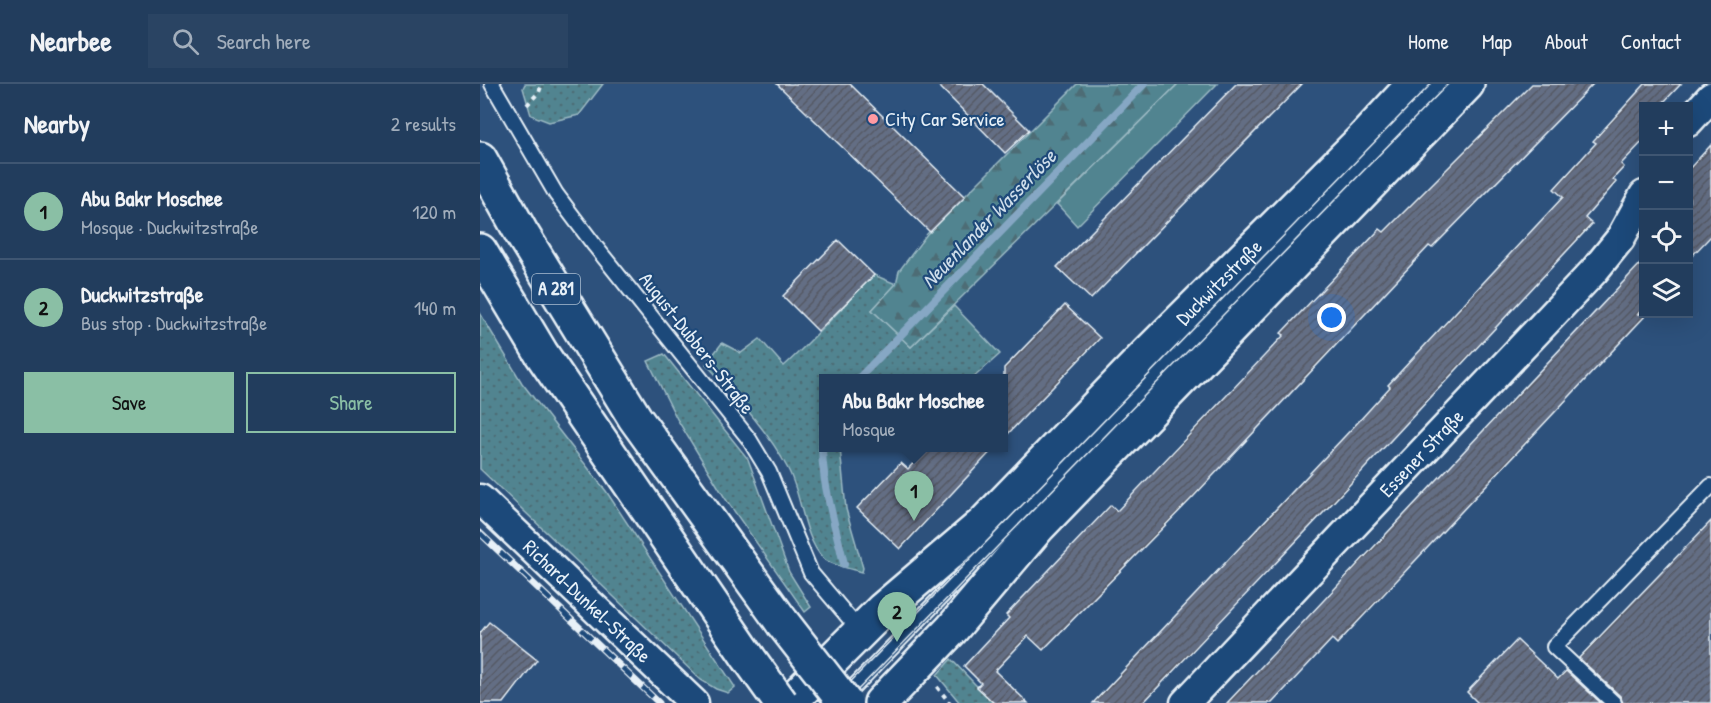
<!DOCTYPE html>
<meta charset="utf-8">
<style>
:root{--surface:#223d5d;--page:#2a4463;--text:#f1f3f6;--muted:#a2aebc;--line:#3f5672;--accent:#8abfa5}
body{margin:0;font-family:"Patrick Hand",sans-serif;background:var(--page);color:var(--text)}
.controls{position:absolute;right:18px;top:18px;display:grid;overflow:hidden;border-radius:0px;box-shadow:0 6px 24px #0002}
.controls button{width:54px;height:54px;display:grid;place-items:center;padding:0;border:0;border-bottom:2px solid var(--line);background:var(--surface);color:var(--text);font:30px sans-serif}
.you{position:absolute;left:852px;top:234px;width:21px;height:21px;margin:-15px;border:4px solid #fff;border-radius:50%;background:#1a73e8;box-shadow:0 0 0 9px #1a73e833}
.badge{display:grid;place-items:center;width:39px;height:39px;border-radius:50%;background:var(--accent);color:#111;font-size:20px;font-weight:700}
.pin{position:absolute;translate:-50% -50px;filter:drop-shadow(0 2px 3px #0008)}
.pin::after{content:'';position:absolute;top:32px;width:21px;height:18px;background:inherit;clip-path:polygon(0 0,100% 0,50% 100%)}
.popup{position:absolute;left:339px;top:290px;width:189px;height:78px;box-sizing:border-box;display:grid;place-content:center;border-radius:0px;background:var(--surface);filter:drop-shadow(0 2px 4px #0005);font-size:20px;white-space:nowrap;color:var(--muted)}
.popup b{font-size:22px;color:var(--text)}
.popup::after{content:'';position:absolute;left:50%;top:100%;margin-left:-12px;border:12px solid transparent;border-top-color:var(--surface)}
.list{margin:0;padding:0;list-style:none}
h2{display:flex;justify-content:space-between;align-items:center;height:78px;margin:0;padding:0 24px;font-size:26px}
h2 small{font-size:20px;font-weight:400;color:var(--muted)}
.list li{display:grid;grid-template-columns:39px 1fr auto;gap:18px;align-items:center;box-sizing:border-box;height:96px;padding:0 24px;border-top:2px solid var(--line)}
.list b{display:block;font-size:22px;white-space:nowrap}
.list p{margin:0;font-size:20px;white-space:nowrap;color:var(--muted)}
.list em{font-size:20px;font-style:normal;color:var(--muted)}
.actions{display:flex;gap:12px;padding:18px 24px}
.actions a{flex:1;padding:14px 0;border:2px solid var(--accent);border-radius:0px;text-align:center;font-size:21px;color:var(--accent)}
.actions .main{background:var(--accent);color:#111}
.icon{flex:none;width:33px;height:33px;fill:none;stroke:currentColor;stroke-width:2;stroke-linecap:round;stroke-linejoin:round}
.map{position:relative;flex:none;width:1231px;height:619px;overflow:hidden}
header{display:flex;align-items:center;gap:36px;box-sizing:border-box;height:84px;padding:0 30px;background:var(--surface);border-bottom:2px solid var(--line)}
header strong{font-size:28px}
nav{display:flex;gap:33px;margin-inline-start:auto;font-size:21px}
.search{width:420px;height:54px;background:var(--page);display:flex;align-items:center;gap:15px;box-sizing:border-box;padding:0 21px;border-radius:0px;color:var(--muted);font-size:22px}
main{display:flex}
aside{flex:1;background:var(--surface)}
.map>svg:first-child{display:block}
</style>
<header>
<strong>Nearbee</strong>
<div class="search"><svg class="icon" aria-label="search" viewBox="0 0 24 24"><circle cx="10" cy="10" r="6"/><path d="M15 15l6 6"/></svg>Search here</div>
<nav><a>Home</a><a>Map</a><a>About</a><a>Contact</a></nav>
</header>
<main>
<aside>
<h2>Nearby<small>2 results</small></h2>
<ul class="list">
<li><span class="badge">1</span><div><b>Abu Bakr Moschee</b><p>Mosque · Duckwitzstraße</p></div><em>120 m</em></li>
<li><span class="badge">2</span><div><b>Duckwitzstraße</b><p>Bus stop · Duckwitzstraße</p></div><em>140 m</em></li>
</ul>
<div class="actions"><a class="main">Save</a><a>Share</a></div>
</aside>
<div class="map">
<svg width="1231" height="619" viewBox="0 0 1231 619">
<defs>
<pattern id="grass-dots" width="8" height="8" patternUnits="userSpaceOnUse" patternTransform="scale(1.5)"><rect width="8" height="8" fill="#518490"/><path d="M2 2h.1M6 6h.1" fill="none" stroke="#4d6c74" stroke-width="1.8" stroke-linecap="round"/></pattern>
<pattern id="forest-firs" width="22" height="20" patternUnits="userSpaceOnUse" patternTransform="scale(1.5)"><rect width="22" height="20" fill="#518490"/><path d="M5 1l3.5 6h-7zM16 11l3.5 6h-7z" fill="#4d6c74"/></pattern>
<pattern id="building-hatch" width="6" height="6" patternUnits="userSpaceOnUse" patternTransform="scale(1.5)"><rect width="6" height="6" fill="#646e84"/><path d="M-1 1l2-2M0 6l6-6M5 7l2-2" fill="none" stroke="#545964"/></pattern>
</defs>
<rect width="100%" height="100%" fill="#2d517c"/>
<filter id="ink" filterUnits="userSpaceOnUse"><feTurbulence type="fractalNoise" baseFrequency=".0167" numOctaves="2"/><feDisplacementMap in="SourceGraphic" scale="12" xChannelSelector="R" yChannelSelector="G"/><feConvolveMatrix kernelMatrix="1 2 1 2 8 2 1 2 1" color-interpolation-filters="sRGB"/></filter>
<g filter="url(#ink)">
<!-- grass -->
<path fill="url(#grass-dots)" stroke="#9cbac4" stroke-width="1.5" d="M 45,0 L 123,0 L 99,31 L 69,38 L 51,31 L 43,4 Z
M 394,191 L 416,200 L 392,226 L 431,263 L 474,222 L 520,270 L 493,294 L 344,294 L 344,364 L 360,364 L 366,425 L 383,484 L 382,488 C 372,485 349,481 343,474 C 323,453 322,411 308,385 C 287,345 255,312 226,280 L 242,259 L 261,269 L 280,255 L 304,282 C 336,253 364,221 394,191 Z
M 0,229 L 42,299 L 126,407 L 255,603 L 248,609 L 236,605 L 221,596 L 0,385 Z
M 184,270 L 268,375 L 309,488 L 331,523 L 325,528 L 245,414 L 197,335 L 168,277 Z
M 471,575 L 513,619 L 480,619 L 457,591 Z"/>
<!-- forest -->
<path fill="url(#forest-firs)" stroke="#9cbac4" stroke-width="1.5" d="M 597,0 L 698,0 L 431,263 L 392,226 L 416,200 L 419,187 L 447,150 Z"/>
<!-- green -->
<path fill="#518490" stroke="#9cbac4" stroke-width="1.5" d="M 698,0 L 737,0 L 597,142 L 577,120 Z"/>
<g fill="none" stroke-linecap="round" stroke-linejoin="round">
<!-- stream -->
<path stroke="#86a7c4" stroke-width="8" d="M 379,294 L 664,0
M 344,338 C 336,384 354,435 364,480"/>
</g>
<!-- building -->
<path fill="url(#building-hatch)" stroke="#e8f1f8" stroke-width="1.5" d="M 297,0 L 370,0 L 485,113 L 450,148 Z
M 457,0 L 503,0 L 549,46 L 525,69 Z
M 756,0 L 822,0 L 611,215 L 577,183 Z
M 1052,0 L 1113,0 L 952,164 L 949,162 L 713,413 L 563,566 L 548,552 L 515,587 L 548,619 L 514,619 L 497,603 L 501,599 L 484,582 L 529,534 L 526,531 L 631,421 L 637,427 L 804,251 L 801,249 L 900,145 L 904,148 Z
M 1165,0 L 1201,0 L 1180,22 L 1164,22 L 1164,56 L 1141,80 L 1144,83 L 1133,95 L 1136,98 L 1105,134 L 1112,140 L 845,427 L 663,619 L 613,619 L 880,336 L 910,303 L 908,301 L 1083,113 L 1074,105 L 1116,59 L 1113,57 Z
M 1231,61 L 1231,152 L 1209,175 L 1209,85 Z
M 358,156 L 394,191 L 338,247 L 303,212 Z
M 1164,176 L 1164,223 L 1158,230 L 1167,230 L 857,560 L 852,555 L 792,619 L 747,619 Z
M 585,221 L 620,254 L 524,354 L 524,284 Z
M 448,363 L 515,363 L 420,465 L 377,424 L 421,379 L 428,385 Z
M 1231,437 L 1231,619 L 1143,619 L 1140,612 L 1099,574 Z
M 9,538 L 57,576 L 24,619 L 0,619 L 0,549 Z
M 1037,556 L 1078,595 L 1086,587 L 1121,619 L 998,619 L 987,608 Z"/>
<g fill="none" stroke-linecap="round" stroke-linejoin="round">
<!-- service casing -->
<g stroke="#e8f1f8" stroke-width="18">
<path id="service" d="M 12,0 L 76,110 L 115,162 L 269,355 L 289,388 L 331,489 L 380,547
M 361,616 L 959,0
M 1134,619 L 1074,563 L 1231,402"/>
</g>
<!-- minor casing -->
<g stroke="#e8f1f8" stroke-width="33">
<g id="minor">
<path d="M 1208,38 L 1231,13"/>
<path id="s1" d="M 0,415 L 214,619"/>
<path id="s2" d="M 705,619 L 1114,187 L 1140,155 L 1164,111"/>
</g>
</g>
<!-- secondary casing -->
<g stroke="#e8f1f8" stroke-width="38">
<g id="secondary">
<path id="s3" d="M 309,619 L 403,525 L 504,439 L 668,269 L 882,56 L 934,0"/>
<path d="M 401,619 L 472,545 L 558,443 L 987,0"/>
</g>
</g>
<!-- motorway casing -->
<g stroke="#e8f1f8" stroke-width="38">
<path id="motorway" d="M 0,75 L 42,150 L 155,334 L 302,538
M 0,167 L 61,269 L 268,573"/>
</g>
<!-- path -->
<path stroke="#e8f1f8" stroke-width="4" stroke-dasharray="4.5 4.5" stroke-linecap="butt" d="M 47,21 L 59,8 L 62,0
M 457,603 L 470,619"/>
<!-- service -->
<use href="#service" stroke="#1f4a7a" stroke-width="14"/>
<!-- minor -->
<use href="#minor" stroke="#1f4a7a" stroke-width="28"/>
<!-- secondary -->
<use href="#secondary" stroke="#1f4a7a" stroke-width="33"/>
<!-- motorway -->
<use href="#motorway" stroke="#1f4a7a" stroke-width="33"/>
<!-- tram -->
<path stroke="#e8f1f8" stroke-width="1.5" d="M 350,619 L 951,0
M 365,619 L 968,0"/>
<!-- rail casing -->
<g stroke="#e8f1f8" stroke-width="7">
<path id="rail" d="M 0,449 L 179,619"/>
</g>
<!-- rail -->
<use href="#rail" stroke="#1f4a7a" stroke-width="4.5" stroke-dasharray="14" stroke-linecap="butt"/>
<!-- motorway-bridge casing -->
<g stroke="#e8f1f8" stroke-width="38" stroke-linecap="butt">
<path id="motorway-bridge" d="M 302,538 L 365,619
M 268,573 L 301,619"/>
</g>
<!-- motorway-bridge -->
<use href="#motorway-bridge" stroke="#1f4a7a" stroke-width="33"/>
</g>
</g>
<!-- markers -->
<circle fill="#ff9aa2" stroke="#1f4a7a" stroke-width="2" cx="393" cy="35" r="6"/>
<g text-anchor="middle" stroke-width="4.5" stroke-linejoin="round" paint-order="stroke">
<!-- shield labels -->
<rect fill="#1f4a7a" stroke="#acbfd2" stroke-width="1.5" x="52" y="190" width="48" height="30" rx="4.5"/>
<g font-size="18" font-weight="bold" fill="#e8f1f8">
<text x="76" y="211">A 281</text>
</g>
<!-- poi labels -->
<g font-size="20" fill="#e8f1f8" stroke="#1f4a7a" text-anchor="start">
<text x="405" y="42">City Car Service</text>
</g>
<!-- street labels -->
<g font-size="20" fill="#e8f1f8" stroke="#1f4a7a">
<text dy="7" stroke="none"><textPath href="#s3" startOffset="602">Duckwitzstraße</textPath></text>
<text transform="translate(217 259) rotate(52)" y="7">August-Dubbers-Straße</text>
<text dy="7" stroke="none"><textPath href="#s2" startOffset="344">Essener Straße</textPath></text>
<text dy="7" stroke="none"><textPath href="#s1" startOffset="148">Richard-Dunkel-Straße</textPath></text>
</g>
<!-- water labels -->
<g font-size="21" font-style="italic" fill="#cfdeeb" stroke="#1f4a7a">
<text transform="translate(509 135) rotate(-46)" y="7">Neuenlander Wasserlöse</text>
</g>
</g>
</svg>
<div class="controls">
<button>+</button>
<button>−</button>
<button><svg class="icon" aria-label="locate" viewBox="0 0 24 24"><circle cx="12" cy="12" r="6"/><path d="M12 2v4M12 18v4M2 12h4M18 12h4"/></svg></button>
<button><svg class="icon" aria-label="layers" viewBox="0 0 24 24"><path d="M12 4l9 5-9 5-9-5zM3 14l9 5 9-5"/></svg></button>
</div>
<div class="you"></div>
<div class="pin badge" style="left:434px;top:437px">1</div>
<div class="popup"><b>Abu Bakr Moschee</b>Mosque</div>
<div class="pin badge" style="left:417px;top:558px">2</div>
</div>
</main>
